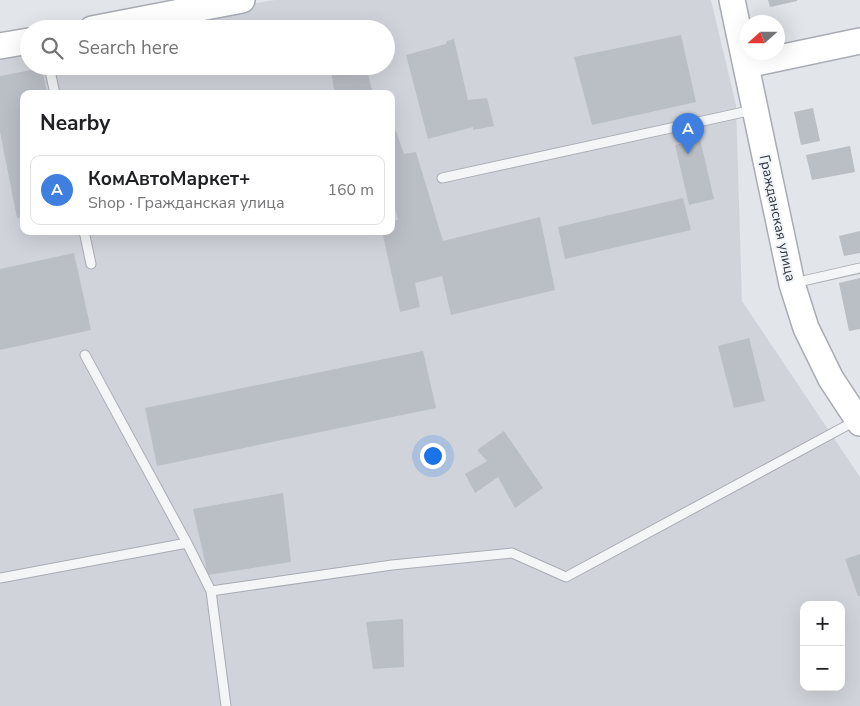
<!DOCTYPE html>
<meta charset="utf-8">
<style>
:root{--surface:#fff;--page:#f6f6f6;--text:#202124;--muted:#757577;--line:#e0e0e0;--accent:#bf5568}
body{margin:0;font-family:"Nunito Sans",sans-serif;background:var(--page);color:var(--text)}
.controls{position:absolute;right:15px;bottom:15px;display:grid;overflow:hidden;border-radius:10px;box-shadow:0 5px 20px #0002}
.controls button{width:45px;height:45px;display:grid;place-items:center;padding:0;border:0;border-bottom:1px solid var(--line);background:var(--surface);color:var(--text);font:25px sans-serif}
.compass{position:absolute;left:740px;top:15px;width:45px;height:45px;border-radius:50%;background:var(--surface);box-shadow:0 5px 20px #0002;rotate:249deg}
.you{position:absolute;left:432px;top:455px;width:18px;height:18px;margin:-12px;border:4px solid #fff;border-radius:50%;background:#1a73e8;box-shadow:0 0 0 8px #1a73e833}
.badge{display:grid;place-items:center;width:32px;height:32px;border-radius:50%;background:var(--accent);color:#fff;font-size:16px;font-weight:700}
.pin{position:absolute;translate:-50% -41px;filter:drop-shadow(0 1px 2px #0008)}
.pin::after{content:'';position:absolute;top:26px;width:18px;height:15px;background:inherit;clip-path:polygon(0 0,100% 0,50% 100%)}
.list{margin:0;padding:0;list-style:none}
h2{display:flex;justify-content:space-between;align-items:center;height:65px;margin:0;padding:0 20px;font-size:21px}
h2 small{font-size:16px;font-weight:400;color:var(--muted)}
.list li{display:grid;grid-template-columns:32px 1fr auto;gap:15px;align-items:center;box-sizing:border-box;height:70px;margin:0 10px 10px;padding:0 10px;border:1px solid var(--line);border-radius:10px}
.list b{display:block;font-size:19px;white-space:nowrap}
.list p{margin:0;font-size:16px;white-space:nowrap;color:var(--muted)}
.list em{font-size:16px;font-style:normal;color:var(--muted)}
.icon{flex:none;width:28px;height:28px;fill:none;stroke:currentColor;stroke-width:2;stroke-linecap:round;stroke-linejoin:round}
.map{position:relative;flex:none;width:860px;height:706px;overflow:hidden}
.search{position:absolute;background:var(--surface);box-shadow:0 5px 20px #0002;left:20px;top:20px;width:375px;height:55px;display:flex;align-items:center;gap:12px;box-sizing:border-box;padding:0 18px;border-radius:28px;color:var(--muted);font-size:19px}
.panel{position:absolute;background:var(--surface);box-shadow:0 5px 20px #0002;left:20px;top:90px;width:375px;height:145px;border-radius:10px}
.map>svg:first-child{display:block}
</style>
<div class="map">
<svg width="860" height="706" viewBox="0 0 860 706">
<rect width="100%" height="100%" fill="#e2e5e9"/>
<!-- built -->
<path fill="#d0d4da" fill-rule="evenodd" d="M 275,0 L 711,0 L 736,105 L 742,301 L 860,477 L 860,706 L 0,706 L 0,47 L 29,42 L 29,66 L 386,66 L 386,29 L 106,29 ZM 24,94 L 391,94 L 391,231 L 24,231 ZM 804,605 L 841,605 L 841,687 L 804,687 Z"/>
<!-- building -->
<path fill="#babec5" d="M 768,0 L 797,0 L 797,1 L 770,7 Z
M 681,35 L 696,102 L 592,125 L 574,57 Z
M 454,39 L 468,100 L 487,98 L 494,126 L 473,130 L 473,127 L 428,139 L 406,55 L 446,44 L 447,41 Z
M 330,66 L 366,66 L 373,94 L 335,94 Z
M 42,68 L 47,94 L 24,94 L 24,217 L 17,218 L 0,132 L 0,76 Z
M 813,108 L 820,141 L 801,145 L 794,112 Z
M 396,131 L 404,154 L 416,152 L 443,241 L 540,217 L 555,290 L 451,315 L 442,276 L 415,283 L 420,307 L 400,312 L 382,231 L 391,231 L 391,221 L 398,220 L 391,192 L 391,133 Z
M 700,139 L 714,199 L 689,205 L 675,145 Z
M 850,146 L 855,172 L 812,180 L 806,155 Z
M 683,198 L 691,230 L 565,259 L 558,227 Z
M 860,231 L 860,253 L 844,256 L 839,236 Z
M 74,253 L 91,330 L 0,350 L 0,269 Z
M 860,278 L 860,329 L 849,331 L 839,283 Z
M 749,338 L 765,401 L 734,408 L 718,346 Z
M 423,351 L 436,408 L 157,466 L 145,408 Z
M 504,431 L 543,488 L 515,508 L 498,477 L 475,493 L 465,474 L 487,461 L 477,450 Z
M 283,493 L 291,562 L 208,575 L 193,509 Z
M 860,554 L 860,596 L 858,596 L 845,559 Z
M 403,619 L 404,667 L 373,669 L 366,622 Z"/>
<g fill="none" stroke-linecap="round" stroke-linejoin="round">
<!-- lane casing -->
<g stroke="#a8acb3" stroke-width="11">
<path id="lane" d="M 49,66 L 55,94
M 442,178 L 753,110
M 84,231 L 91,264
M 794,283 L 860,268
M 85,355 L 187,543 L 211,591
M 0,578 L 187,543
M 226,706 L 211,591 L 392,565 L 512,553 L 566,577 L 857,420"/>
</g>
<!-- secondary casing -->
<g stroke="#a8acb3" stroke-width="28">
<path id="secondary" d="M 732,0 L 792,284 L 806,328 L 831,379 L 860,423
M 92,29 L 242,0
M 0,46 L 29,41
M 746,65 L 860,41"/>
</g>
<!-- lane -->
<use href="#lane" stroke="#f4f5f7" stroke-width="9"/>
<!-- secondary -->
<use href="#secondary" stroke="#fff" stroke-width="25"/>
</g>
<g text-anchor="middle" stroke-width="4" stroke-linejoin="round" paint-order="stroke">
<!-- street labels -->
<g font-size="14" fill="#2c333f" stroke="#f1f4f6">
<text transform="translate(778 218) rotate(78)" y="5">Гражданская улица</text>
</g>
</g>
</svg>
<div class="controls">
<button>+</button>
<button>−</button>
</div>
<svg class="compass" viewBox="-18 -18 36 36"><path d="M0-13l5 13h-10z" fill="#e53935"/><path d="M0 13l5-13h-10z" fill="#757577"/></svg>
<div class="you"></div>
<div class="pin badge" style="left:688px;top:154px;background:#3f7fe0">A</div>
<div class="search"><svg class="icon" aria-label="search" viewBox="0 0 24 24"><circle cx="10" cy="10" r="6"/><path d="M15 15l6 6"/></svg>Search here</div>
<section class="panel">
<h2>Nearby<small></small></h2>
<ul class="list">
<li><span class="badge" style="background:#3f7fe0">A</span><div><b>КомАвтоМаркет+</b><p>Shop · Гражданская улица</p></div><em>160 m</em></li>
</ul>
</section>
</div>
